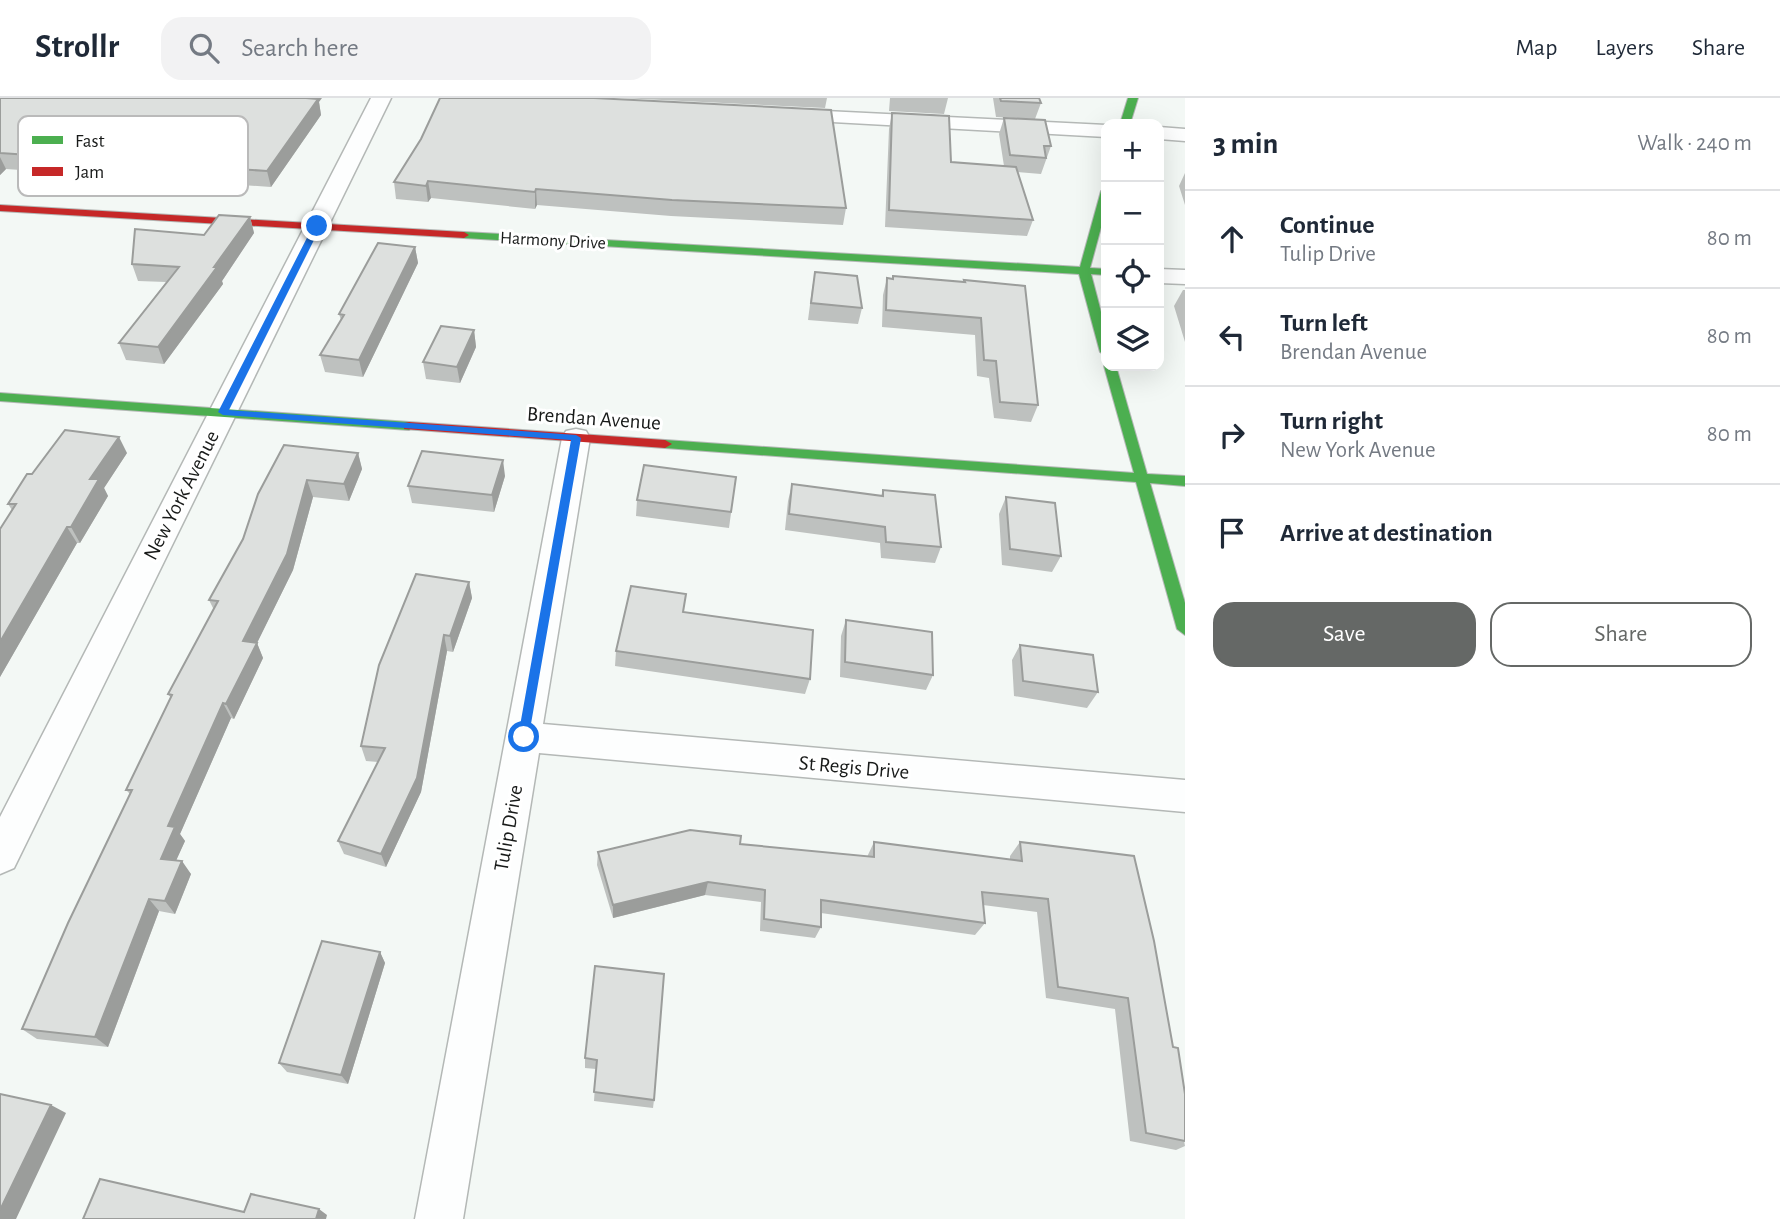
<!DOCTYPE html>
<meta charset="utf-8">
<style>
:root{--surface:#fff;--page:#f2f2f3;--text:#1f2937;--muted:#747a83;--line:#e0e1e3;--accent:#656866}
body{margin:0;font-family:"Alegreya Sans",sans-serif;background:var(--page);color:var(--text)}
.controls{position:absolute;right:21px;top:21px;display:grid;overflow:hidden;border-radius:14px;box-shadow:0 7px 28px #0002}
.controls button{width:63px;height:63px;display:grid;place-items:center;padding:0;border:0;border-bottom:2px solid var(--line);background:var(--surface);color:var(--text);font:35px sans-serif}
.stop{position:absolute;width:21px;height:21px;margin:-16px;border:5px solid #1a73e8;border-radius:50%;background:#fff}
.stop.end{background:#1a73e8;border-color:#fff;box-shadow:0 2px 7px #0008}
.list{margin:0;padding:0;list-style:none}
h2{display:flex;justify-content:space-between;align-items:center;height:91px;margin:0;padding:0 28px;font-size:30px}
h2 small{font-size:23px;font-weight:400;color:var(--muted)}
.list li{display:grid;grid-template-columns:46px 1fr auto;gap:21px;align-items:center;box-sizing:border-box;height:98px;padding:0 28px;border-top:2px solid var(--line)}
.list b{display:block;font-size:26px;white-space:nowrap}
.list p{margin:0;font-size:23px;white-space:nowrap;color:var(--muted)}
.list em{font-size:23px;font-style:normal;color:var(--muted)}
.actions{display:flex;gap:14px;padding:21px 28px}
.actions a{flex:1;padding:16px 0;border:2px solid var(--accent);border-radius:21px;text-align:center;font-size:24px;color:var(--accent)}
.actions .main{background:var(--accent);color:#fff}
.icon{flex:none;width:38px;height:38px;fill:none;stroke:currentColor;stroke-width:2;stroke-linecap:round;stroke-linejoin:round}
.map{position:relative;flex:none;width:1185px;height:1121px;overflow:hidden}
header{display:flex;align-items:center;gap:42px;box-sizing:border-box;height:98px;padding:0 35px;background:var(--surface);border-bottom:2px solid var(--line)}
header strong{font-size:33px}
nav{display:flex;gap:38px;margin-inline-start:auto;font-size:24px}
.search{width:490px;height:63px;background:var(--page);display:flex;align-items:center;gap:18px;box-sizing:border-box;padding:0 24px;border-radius:21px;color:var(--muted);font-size:26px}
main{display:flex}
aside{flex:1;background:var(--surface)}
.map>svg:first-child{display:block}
</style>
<header>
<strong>Strollr</strong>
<div class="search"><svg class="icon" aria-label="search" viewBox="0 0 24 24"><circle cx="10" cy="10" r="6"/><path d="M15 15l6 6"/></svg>Search here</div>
<nav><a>Map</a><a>Layers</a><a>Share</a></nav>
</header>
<main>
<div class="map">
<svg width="1185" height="1121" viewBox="0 0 1185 1121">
<rect width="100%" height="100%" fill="#f3f8f5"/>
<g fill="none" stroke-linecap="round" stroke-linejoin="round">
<!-- street casing -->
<g stroke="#b4b8b6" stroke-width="3">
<path id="street" d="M 371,0 L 391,0 L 14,770 L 0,776 L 0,719 Z
M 785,11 L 1106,27 L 1106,39 L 778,21 L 775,17 L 778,13 Z
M 1159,29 L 1185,31 L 1185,43 L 1159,41 Z
M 1159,171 L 1185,172 L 1185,186 L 1159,185 Z
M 576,331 L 586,333 L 590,340 L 543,626 L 1185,682 L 1185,714 L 539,655 L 463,1121 L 415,1121 L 562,340 L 566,333 Z"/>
</g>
<!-- fast casing -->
<g stroke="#b4b8b6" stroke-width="2">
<path id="fast" d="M 1128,0 L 1138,0 L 1130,26 L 1120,26 Z
M 1106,90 L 1106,111 L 1090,170 L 1106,171 L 1106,177 L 1091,176 L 1106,233 L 1106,258 L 1100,254 L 1079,176 L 464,140 L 459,137 L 464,134 L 1080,169 L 1101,93 Z
M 1106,265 L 1106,268 L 1116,268 L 1147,376 L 1185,378 L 1185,388 L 1150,385 L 1185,505 L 1185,537 L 1177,531 L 1136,384 L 665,350 L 658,346 L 665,342 L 1134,375 L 1104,268 Z
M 0,295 L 409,324 L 415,328 L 409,332 L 0,303 Z"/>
</g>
<!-- jam casing -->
<g stroke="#b4b8b6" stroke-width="2">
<path id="jam" d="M 0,107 L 464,134 L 469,137 L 464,140 L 0,113 Z
M 409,324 L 665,342 L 672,346 L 665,350 L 404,331 L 404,325 Z"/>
</g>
<!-- street -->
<use href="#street" fill="#fdfefe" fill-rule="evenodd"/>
<!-- fast -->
<use href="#fast" fill="#4caf50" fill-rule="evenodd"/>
<!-- jam -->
<use href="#jam" fill="#c62828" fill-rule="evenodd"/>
</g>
<!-- wall -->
<path fill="#bec1bf" d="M 0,0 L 319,4 L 321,17 L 271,89 L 6,71 L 0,77 Z
M 621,0 L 827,0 L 825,10 Z
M 890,0 L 948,0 L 944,16 L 889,13 Z
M 993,0 L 1039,0 L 1041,5 L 1035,21 L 996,19 Z
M 892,15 L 951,64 L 1004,68 L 999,36 L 1004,20 L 1051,48 L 1041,76 L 1017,74 L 1033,122 L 1027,138 L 885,129 L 889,31 Z
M 421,41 L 846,110 L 843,127 L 671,118 L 537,107 L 535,111 L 431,100 L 428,104 L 396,101 L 394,84 Z
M 1185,75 L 1185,107 L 1179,88 Z
M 250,119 L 254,135 L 222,183 L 223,186 L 164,266 L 126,262 L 119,245 L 166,184 L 138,183 L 132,166 Z
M 415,149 L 418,165 L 363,279 L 325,274 L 320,257 L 341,222 L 339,216 Z
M 815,174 L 862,210 L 858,226 L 808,222 L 812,191 Z
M 893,178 L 964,184 L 964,182 L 1038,307 L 1031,324 L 994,320 L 989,280 L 977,278 L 975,237 L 882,229 L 883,197 L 887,180 L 892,181 Z
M 1183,192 L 1185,192 L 1185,244 L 1174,208 Z
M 474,232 L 476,249 L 460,285 L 426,281 L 423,264 Z
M 127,355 L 104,390 L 108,398 L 80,445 L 77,445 L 0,579 L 0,431 L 12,412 L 8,406 L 32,376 Z
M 358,355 L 362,371 L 349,403 L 313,399 L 293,472 L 257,545 L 263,560 L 234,621 L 231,620 L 180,736 L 185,743 L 176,762 L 191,776 L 175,816 L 159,813 L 108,949 L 37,941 L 22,931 L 130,696 L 126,692 L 171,600 L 168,596 L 214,512 L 209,502 L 243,441 L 258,396 Z
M 505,378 L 494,414 L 412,405 L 408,388 Z
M 736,379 L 729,430 L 636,418 L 637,402 Z
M 792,386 L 881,398 L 883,392 L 941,449 L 935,465 L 881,460 L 880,445 L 785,432 L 788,403 Z
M 1006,399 L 1061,458 L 1052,474 L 1002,467 L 999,416 Z
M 469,484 L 472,500 L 453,554 L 447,553 L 421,694 L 386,769 L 344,756 L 338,743 L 378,664 L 366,663 L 361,648 Z
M 684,514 L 810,581 L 805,596 L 615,568 L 616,553 Z
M 846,522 L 933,577 L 926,592 L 840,579 L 841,538 Z
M 1020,547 L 1098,594 L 1087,610 L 1014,598 L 1012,562 Z
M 874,744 L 1010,762 L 1010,758 L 1020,744 L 1134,758 L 1185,1048 L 1176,1052 L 1130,1043 L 1115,911 L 1046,900 L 1037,814 L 983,807 L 985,825 L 975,837 L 821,815 L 821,829 L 815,840 L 760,833 L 761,804 L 705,797 L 613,820 L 597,767 L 598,754 L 740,746 L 867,759 Z
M 380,854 L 385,865 L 348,986 L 287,974 L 279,965 Z
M 595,868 L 654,1002 L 653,1010 L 594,1003 L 596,971 L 585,970 L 585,960 Z"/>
<!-- shaded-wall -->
<path fill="#9b9d9b" d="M 306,0 L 322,0 L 319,4 L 321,17 L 271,89 L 267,73 Z
M 0,59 L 6,71 L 0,77 Z
M 428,83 L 431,100 L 428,104 L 426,88 Z
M 536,91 L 537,107 L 535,111 L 535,94 Z
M 250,119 L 254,135 L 222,183 L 223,186 L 164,266 L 158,249 Z
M 415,149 L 418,165 L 363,279 L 359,262 Z
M 474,232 L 476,249 L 460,285 L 457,269 Z
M 119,339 L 127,355 L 104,390 L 108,398 L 80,445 L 71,429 L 90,381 Z
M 358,355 L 362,371 L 349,403 L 344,386 Z
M 503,362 L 505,378 L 494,414 L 492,397 Z
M 307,382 L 313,399 L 293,472 L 257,545 L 263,560 L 234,621 L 226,606 L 243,543 Z
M 67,429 L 77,445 L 0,579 L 0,544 Z
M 469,484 L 472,500 L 453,554 L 450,538 Z
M 444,537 L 447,553 L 421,694 L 386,769 L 381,756 Z
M 223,605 L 231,620 L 180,736 L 185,743 L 171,774 L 161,761 L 168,728 Z
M 182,763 L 191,776 L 175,816 L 165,803 Z
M 708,784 L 705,797 L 613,820 L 613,807 Z
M 149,801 L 159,813 L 108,949 L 95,939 Z
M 380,854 L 385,865 L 348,986 L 341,977 Z
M 51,1007 L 66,1015 L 16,1121 L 0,1121 L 0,1112 Z
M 319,1111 L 327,1117 L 326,1121 L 316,1121 Z"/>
<!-- building -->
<path fill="#dde0de" stroke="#9b9d9b" stroke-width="2" d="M 0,0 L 306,0 L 318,1 L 267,73 L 0,55 Z
M 440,0 L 594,0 L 831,12 L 846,110 L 672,102 L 536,91 L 535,94 L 428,83 L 426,88 L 394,84 L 421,41 Z
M 1000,0 L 1039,0 L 1041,5 L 1001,3 Z
M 892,15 L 949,18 L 951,64 L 1016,69 L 1033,122 L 889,112 Z
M 1004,20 L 1045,22 L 1051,48 L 1044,48 L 1046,60 L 1010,57 Z
M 219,117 L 250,119 L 214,169 L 217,169 L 158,249 L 119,245 L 179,169 L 132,166 L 135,131 L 204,137 Z
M 378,145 L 415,149 L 359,262 L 320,257 L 344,217 L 339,216 Z
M 815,174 L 857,178 L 862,210 L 811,205 Z
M 893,178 L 965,184 L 964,182 L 1025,188 L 1038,307 L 1000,304 L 996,263 L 984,262 L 981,220 L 886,212 L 887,180 L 893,181 Z
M 441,228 L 474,232 L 457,269 L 423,264 Z
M 65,332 L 119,339 L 90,381 L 99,381 L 71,429 L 67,429 L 0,544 L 0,431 L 16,406 L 8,406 L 27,376 L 32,376 Z
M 284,347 L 358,355 L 344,386 L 307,382 L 287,456 L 243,543 L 257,545 L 226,606 L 223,605 L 168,728 L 175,729 L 161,761 L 182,763 L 165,803 L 149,801 L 95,939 L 22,931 L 68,825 L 132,692 L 126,692 L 172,597 L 168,596 L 218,503 L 209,502 L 243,441 L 258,396 Z
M 422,353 L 503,362 L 492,397 L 408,388 Z
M 644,367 L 736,379 L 731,414 L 637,402 Z
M 792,386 L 883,398 L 883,392 L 935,397 L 941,449 L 886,444 L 885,429 L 789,416 Z
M 1006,399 L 1055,405 L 1061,458 L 1010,451 Z
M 416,476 L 469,484 L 450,538 L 444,537 L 417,680 L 381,756 L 338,743 L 385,650 L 361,648 L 379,567 Z
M 631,488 L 686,496 L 683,514 L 813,532 L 810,581 L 616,553 Z
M 846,522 L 932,534 L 933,577 L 845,564 Z
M 1020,547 L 1093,557 L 1098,594 L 1023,583 Z
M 690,732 L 741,738 L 740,746 L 874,759 L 874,744 L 1022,763 L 1020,744 L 1134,758 L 1154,843 L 1173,949 L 1178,950 L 1185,996 L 1185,1043 L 1146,1035 L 1128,900 L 1058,889 L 1048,801 L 982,794 L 985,825 L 821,802 L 821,829 L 764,821 L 765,792 L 708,784 L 613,807 L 598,754 Z
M 322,843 L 380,854 L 341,977 L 279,965 Z
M 595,868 L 664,876 L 654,1002 L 594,994 L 597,962 L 585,960 Z
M 0,996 L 51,1007 L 0,1112 Z
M 100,1081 L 244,1114 L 251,1096 L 319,1111 L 316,1121 L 83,1121 Z"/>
<!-- route -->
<path fill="#1a73e8" d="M 317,126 L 321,128 L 229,312 L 576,337 L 581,340 L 528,643 L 524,644 L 518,639 L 571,342 L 223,317 L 218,314 L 313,128 Z"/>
<g text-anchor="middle" stroke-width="6" stroke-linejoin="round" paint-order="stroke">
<!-- far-street labels -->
<g font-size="18" fill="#181a19" stroke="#fff">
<text transform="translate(553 142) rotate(3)" y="6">Harmony Drive</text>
</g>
<!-- street labels -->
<g font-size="21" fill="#181a19" stroke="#fff">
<text transform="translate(594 320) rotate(4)" y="7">Brendan Avenue</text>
<text transform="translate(181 397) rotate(-63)" y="7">New York Avenue</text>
<text transform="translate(854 669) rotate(5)" y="7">St Regis Drive</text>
<text transform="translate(508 730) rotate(-80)" y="7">Tulip Drive</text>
</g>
</g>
<!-- legend -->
<rect x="18" y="18" width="230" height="80" rx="10" fill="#fff" stroke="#bababa" stroke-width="2"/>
<rect x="32" y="38" width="31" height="8" fill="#4caf50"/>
<rect x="32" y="69" width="31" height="9" fill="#c62828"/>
<g font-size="19" fill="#181a19">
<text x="75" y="49">Fast</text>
<text x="75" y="80">Jam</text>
</g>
</svg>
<div class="controls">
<button>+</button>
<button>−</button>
<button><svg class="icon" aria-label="locate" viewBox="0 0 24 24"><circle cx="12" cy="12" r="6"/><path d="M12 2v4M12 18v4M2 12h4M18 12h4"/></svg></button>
<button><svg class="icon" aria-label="layers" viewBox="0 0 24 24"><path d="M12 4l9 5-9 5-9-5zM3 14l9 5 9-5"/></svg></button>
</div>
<div class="stop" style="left:524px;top:639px"></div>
<div class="stop end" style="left:317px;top:128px"></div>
</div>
<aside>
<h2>3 min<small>Walk · 240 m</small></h2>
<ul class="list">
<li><svg class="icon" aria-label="ahead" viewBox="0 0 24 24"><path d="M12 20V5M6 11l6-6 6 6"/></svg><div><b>Continue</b><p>Tulip Drive</p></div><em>80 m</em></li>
<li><svg class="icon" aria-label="left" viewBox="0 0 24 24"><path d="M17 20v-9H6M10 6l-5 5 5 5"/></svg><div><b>Turn left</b><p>Brendan Avenue</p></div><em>80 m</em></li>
<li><svg class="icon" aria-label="right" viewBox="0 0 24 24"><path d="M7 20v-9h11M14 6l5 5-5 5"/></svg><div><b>Turn right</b><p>New York Avenue</p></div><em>80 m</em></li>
<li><svg class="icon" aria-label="arrive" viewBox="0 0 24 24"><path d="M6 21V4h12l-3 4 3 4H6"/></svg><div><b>Arrive at destination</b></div></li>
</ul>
<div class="actions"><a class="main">Save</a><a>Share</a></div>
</aside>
</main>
